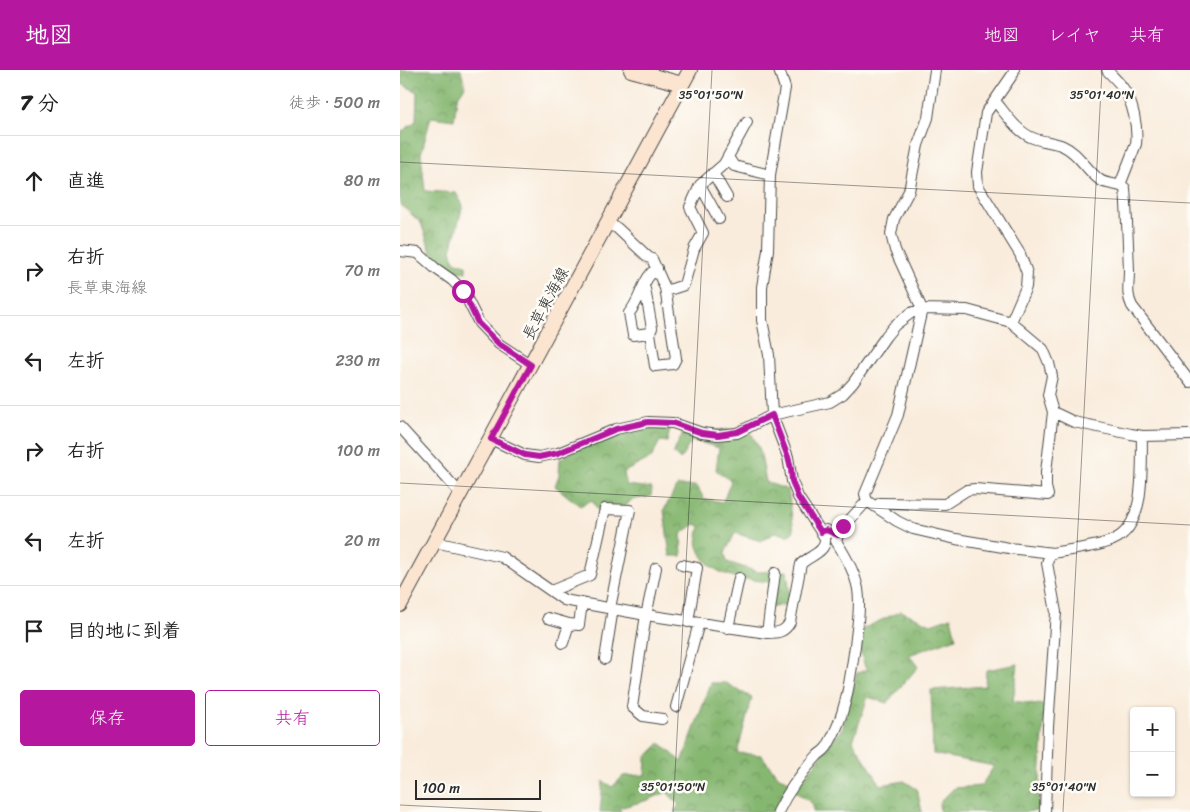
<!DOCTYPE html>
<html lang="ja">
<meta charset="utf-8">
<style>
:root{--surface:#fff;--page:#f6f6f6;--text:#222;--muted:#767676;--line:#e0e0e0;--accent:#b5179e}
body{margin:0;font-family:Sriracha,"Klee One",sans-serif;background:var(--page);color:var(--text)}
.controls{position:absolute;right:15px;bottom:15px;display:grid;overflow:hidden;border-radius:5px;box-shadow:0 1px 4px #0004}
.controls button{width:45px;height:45px;display:grid;place-items:center;padding:0;border:0;border-bottom:1px solid var(--line);background:var(--surface);color:var(--text);font:25px sans-serif}
.scale{position:absolute;left:15px;bottom:12px;width:126px;box-sizing:border-box;padding-left:5px;border:2px solid #2b2b2b;border-top:0;font-size:14px;line-height:18px;white-space:nowrap;color:#2b2b2b;-webkit-text-stroke:4px #fdfcf7;paint-order:stroke}
.stop{position:absolute;width:15px;height:15px;margin:-11px;border:4px solid #b5179e;border-radius:50%;background:#fff}
.stop.end{background:#b5179e;border-color:#fff;box-shadow:0 1px 5px #0008}
.list{margin:0;padding:0;list-style:none}
h2{display:flex;justify-content:space-between;align-items:center;height:65px;margin:0;padding:0 20px;font-size:21px}
h2 small{font-size:16px;font-weight:400;color:var(--muted)}
.list li{display:grid;grid-template-columns:32px 1fr auto;gap:15px;align-items:center;box-sizing:border-box;height:90px;padding:0 20px;border-top:1px solid var(--line)}
.list b{display:block;font-size:19px;white-space:nowrap}
.list p{margin:0;font-size:16px;white-space:nowrap;color:var(--muted)}
.list em{font-size:16px;font-style:normal;color:var(--muted)}
.actions{display:flex;gap:10px;padding:15px 20px}
.actions a{flex:1;padding:11px 0;border:1px solid var(--accent);border-radius:5px;text-align:center;font-size:18px;color:var(--accent)}
.actions .main{background:var(--accent);color:#fff}
.icon{flex:none;width:28px;height:28px;fill:none;stroke:currentColor;stroke-width:2;stroke-linecap:round;stroke-linejoin:round}
.map{position:relative;flex:none;width:790px;height:742px;overflow:hidden}
header{display:flex;align-items:center;gap:30px;box-sizing:border-box;height:70px;padding:0 25px;background:var(--accent);color:#fff}
header strong{font-size:24px}
nav{display:flex;gap:28px;margin-inline-start:auto;font-size:18px}
main{display:flex}
aside{flex:1;background:var(--surface)}
.map>svg:first-child{display:block}
</style>
<header>
<strong>地図</strong>
<nav><a>地図</a><a>レイヤ</a><a>共有</a></nav>
</header>
<main>
<aside>
<h2>7 分<small>徒歩 · 500 m</small></h2>
<ul class="list">
<li><svg class="icon" aria-label="ahead" viewBox="0 0 24 24"><path d="M12 20V5M6 11l6-6 6 6"/></svg><div><b>直進</b></div><em>80 m</em></li>
<li><svg class="icon" aria-label="right" viewBox="0 0 24 24"><path d="M7 20v-9h11M14 6l5 5-5 5"/></svg><div><b>右折</b><p>長草東海線</p></div><em>70 m</em></li>
<li><svg class="icon" aria-label="left" viewBox="0 0 24 24"><path d="M17 20v-9H6M10 6l-5 5 5 5"/></svg><div><b>左折</b></div><em>230 m</em></li>
<li><svg class="icon" aria-label="right" viewBox="0 0 24 24"><path d="M7 20v-9h11M14 6l5 5-5 5"/></svg><div><b>右折</b></div><em>100 m</em></li>
<li><svg class="icon" aria-label="left" viewBox="0 0 24 24"><path d="M17 20v-9H6M10 6l-5 5 5 5"/></svg><div><b>左折</b></div><em>20 m</em></li>
<li><svg class="icon" aria-label="arrive" viewBox="0 0 24 24"><path d="M6 21V4h12l-3 4 3 4H6"/></svg><div><b>目的地に到着</b></div></li>
</ul>
<div class="actions"><a class="main">保存</a><a>共有</a></div>
</aside>
<div class="map">
<svg width="790" height="742" viewBox="0 0 790 742">
<defs>
<pattern id="forest-crowns" width="20" height="18" patternUnits="userSpaceOnUse" patternTransform="scale(1.25)"><rect width="20" height="18" fill="#86b771"/><path d="M2 6a3 3 0 1 1 6 0M12 15a3 3 0 1 1 6 0" fill="none" stroke="#6e955d"/></pattern>
</defs>
<rect width="100%" height="100%" fill="#fdfcf7"/>
<filter id="ink" filterUnits="userSpaceOnUse"><feTurbulence type="fractalNoise" baseFrequency=".02" numOctaves="2"/><feDisplacementMap in="SourceGraphic" scale="10" xChannelSelector="R" yChannelSelector="G"/><feConvolveMatrix kernelMatrix="1 2 1 2 8 2 1 2 1" color-interpolation-filters="sRGB"/></filter>
<filter id="wash" filterUnits="userSpaceOnUse"><feTurbulence type="fractalNoise" baseFrequency=".0096" numOctaves="4" result="noise"/><feDisplacementMap in="SourceGraphic" scale="20" xChannelSelector="R" yChannelSelector="G"/><feGaussianBlur stdDeviation="1.12" result="paint"/><feColorMatrix in="noise" values="0 0 0 0 0 0 0 0 0 0 0 0 0 0 0 0 0 1.4 0 .05"/><feComposite in="paint" operator="in"/></filter>
<g filter="url(#wash)">
<rect width="100%" height="100%" fill="#f9ecdc"/>
<!-- forest -->
<path fill="url(#forest-crowns)" stroke="#58714e" d="M 0,0 L 61,0 L 65,16 L 57,28 L 54,50 L 31,47 L 21,84 L 25,121 L 56,123 L 63,135 L 51,180 L 54,191 L 66,195 L 66,202 L 45,199 L 32,185 L 21,153 L 0,134 L 0,63 L 16,51 L 17,22 L 0,13 Z
M 247,355 L 271,355 L 267,372 L 260,371 L 251,388 L 224,402 L 226,415 L 252,418 L 251,426 L 231,430 L 226,436 L 199,442 L 192,430 L 180,436 L 155,416 L 159,405 L 160,389 L 193,371 Z
M 349,359 L 360,380 L 366,412 L 388,420 L 394,461 L 388,466 L 376,462 L 361,471 L 335,463 L 325,483 L 327,492 L 358,502 L 387,501 L 391,534 L 367,538 L 371,512 C 344,509 307,508 298,476 C 296,471 299,462 300,456 L 295,454 L 281,464 L 282,486 L 270,486 L 264,440 L 277,416 L 297,416 L 304,429 L 323,432 L 331,411 L 316,400 L 319,378 L 292,370 L 280,390 L 273,383 L 284,361 Z
M 501,541 L 531,554 L 551,547 L 556,568 L 509,585 L 518,597 L 487,633 L 468,627 L 453,671 L 481,715 L 504,711 L 517,719 L 522,742 L 413,742 L 413,734 L 394,721 L 443,657 L 457,603 L 466,600 L 460,581 L 462,559 Z
M 618,594 L 613,631 L 645,635 L 638,740 L 626,742 L 540,742 L 539,733 L 554,718 L 581,716 L 594,696 L 533,684 L 531,620 L 585,616 L 586,600 Z
M 311,613 L 326,613 L 352,628 L 337,683 L 361,685 L 379,707 L 392,712 L 373,742 L 274,742 L 279,735 L 267,722 L 248,730 L 219,738 L 221,742 L 200,742 L 203,711 L 212,717 L 223,706 L 245,705 L 246,687 L 260,673 L 282,692 Z"/>
</g>
<g filter="url(#ink)">
<g fill="none" stroke-linecap="round" stroke-linejoin="round">
<!-- street casing -->
<g stroke="#4a4846" stroke-width="12">
<path id="street" d="M 535,0 L 528,48 L 518,75 L 509,121 L 494,149 L 491,164 L 495,180 L 522,239 L 498,345 L 465,424 L 467,431 L 497,451 L 513,459 L 556,469 L 609,478 L 653,483
M 707,0 C 712,6 719,12 723,18 C 733,32 738,57 736,74 L 720,115
M 595,31 C 606,44 617,62 633,68 C 643,72 654,72 663,76 C 679,83 686,100 700,110 C 707,115 717,113 725,118 C 727,146 728,173 729,201 C 729,215 726,224 732,236 L 790,312
M 328,87 L 334,96 L 370,105
M 313,103 L 327,127
M 300,115 L 319,149
M 207,154 L 217,158 L 248,187 L 252,189 L 265,218 L 276,288 L 273,294 L 255,296 L 250,263 L 233,265 L 229,243 C 241,230 242,208 257,198
M 0,181 L 18,183 L 35,198 L 52,210 L 63,221 L 79,253 L 99,274 L 131,295
M 243,218 L 245,219 L 252,258 L 250,263
M 266,221 L 284,215 L 294,179 L 303,163 L 290,137 L 300,115 L 324,94 L 347,52
M 611,252 L 626,217 L 627,203 L 620,184 L 578,116 L 577,102 L 586,43 L 613,4 L 614,0
M 653,342 L 674,352 L 731,364 L 742,366 L 790,365
M 0,357 L 61,424
M 91,369 L 125,385 L 139,387 L 158,383 L 216,359 L 248,352 L 273,353 L 302,363 L 318,365 L 337,363 L 372,345 L 430,332 L 443,324 L 453,313 L 486,266 L 495,255 L 511,243 L 522,239 L 567,240 L 611,252 L 643,279 L 649,293 L 652,306 L 648,325 L 653,342 L 646,402 L 646,417 L 648,425 L 575,419 L 567,420 L 545,434 L 480,433 L 476,437
M 421,462 L 426,460 L 438,465 L 443,457 L 467,431
M 35,472 L 102,487 L 164,530 L 246,545 L 367,563 C 378,563 385,562 390,552 L 401,494 C 409,486 427,482 425,468 L 398,427 L 392,411 L 388,387 L 372,345 L 369,285 L 362,250 L 362,217 L 368,180 L 370,105 L 385,18 L 379,0
M 282,495 L 297,498 L 288,552
M 256,498 L 245,551 L 232,637 L 243,646 L 262,649
M 151,521 L 190,505 L 205,439 L 230,440 L 210,538
M 148,548 L 169,554 L 179,555 L 182,533
M 328,558 L 339,508
M 367,563 L 375,503
M 163,573 L 169,554
M 205,589 L 213,538
M 276,637 L 299,553
M 378,742 C 387,723 403,701 417,686 C 421,682 426,680 428,675 C 446,645 450,610 455,576 C 457,557 461,538 458,519 C 455,502 445,485 436,471 L 438,465
M 645,742 L 648,657 L 656,542 L 647,493 L 649,487 L 653,483 C 672,479 695,478 713,470 C 747,456 741,397 742,366"/>
</g>
<!-- secondary casing -->
<g stroke="#4a4846" stroke-width="16">
<path id="secondary" d="M 231,0 L 282,14
M 0,535 L 290,0"/>
</g>
<!-- street -->
<use href="#street" stroke="#fff" stroke-width="10"/>
<!-- secondary -->
<use href="#secondary" stroke="#fce5d0" stroke-width="14"/>
</g>
</g>
<g fill="none" stroke-linecap="round" stroke-linejoin="round" filter="url(#ink)">
<!-- route -->
<path stroke="#b5179e" stroke-width="6" d="M 63,221 L 78,253 L 99,274 L 131,295 L 91,369 L 125,385 L 139,387 L 158,383 L 216,359 L 248,352 L 273,353 L 302,363 L 318,365 L 337,362 L 372,345 L 388,387 L 391,399 L 392,411 L 398,427 L 421,462 L 426,460 L 438,465 L 443,456"/>
</g>
<!-- ticks -->
<path fill="none" stroke="#2b2b2b" stroke-width="1" stroke-opacity="0.45" d="M 0,92 L 790,133M 0,413 L 790,455M 0,735 L 142,742M 273,742 L 312,0M 663,742 L 702,0"/>
<g text-anchor="middle" stroke-width="5" stroke-linejoin="round" paint-order="stroke">
<!-- street labels -->
<g font-size="16" fill="#2b2b2b" stroke="#fdfcf7">
<text transform="translate(145 233) rotate(-62)" y="6">長草東海線</text>
</g>
</g>
<g font-size="12" text-anchor="middle" fill="#2b2b2b" stroke="#fdfcf7" stroke-width="5" stroke-linejoin="round" paint-order="stroke">
<text x="311" y="29">35°01'50"N</text>
<text x="702" y="29">35°01'40"N</text>
<text x="273" y="721">35°01'50"N</text>
<text x="664" y="721">35°01'40"N</text>
</g>
</svg>
<div class="controls">
<button>+</button>
<button>−</button>
</div>
<div class="scale">100 m</div>
<div class="stop" style="left:63px;top:221px"></div>
<div class="stop end" style="left:443px;top:456px"></div>
</div>
</main>
